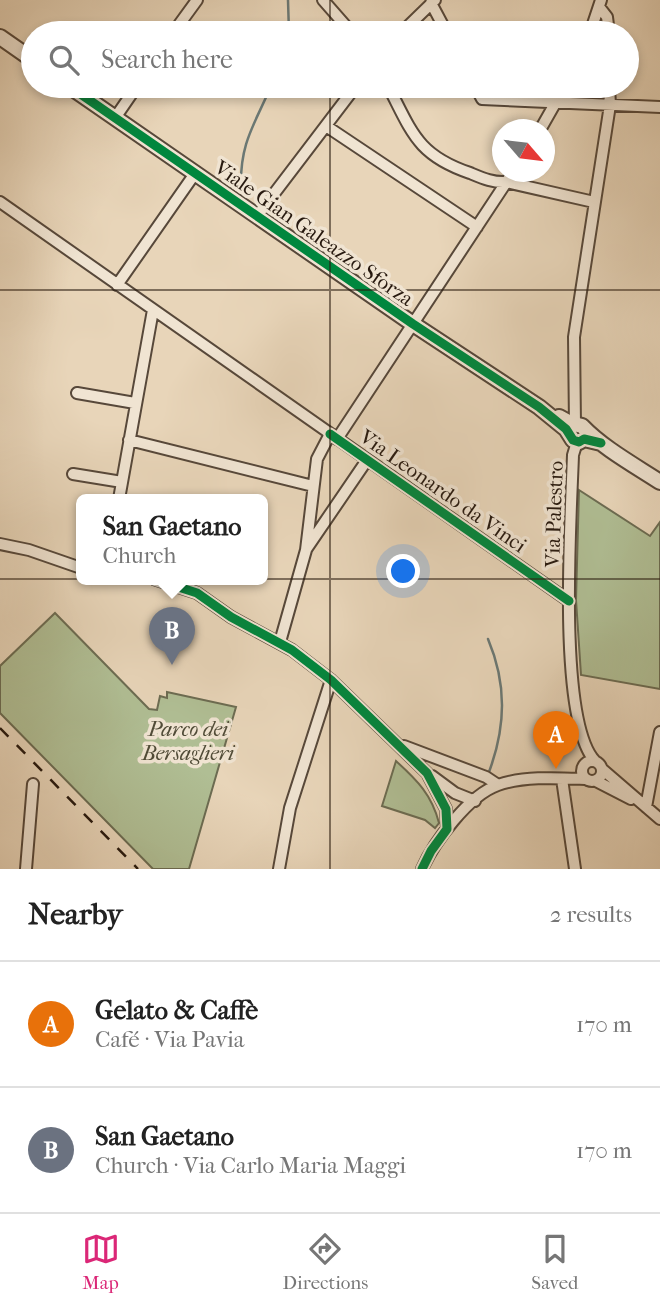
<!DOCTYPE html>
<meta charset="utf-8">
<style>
:root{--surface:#fff;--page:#f6f6f6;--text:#222;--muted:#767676;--line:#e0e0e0;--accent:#db2777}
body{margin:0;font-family:"IM FELL French Canon",serif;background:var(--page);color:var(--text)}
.compass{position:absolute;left:492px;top:119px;width:63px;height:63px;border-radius:50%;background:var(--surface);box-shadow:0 4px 10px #0003;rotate:118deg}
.you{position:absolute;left:404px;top:572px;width:24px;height:24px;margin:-18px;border:5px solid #fff;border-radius:50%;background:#1a73e8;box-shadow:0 0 0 10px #1a73e833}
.badge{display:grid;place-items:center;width:46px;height:46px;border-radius:50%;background:var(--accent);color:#fff;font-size:23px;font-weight:700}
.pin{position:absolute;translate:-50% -58px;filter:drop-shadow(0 2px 4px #0008)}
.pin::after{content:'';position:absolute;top:37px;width:24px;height:21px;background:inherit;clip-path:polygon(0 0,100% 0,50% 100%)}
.popup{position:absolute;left:76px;top:494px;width:192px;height:91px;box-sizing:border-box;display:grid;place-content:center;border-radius:10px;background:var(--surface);filter:drop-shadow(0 2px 5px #0005);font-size:23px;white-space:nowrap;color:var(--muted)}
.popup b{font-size:26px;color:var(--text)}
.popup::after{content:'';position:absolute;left:50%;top:100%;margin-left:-14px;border:14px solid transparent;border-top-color:var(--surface)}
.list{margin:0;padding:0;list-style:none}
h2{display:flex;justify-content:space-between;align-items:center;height:91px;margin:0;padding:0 28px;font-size:30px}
h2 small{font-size:23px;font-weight:400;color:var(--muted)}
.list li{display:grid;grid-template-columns:46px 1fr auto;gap:21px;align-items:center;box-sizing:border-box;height:126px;padding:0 28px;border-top:2px solid var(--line)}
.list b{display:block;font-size:26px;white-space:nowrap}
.list p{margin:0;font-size:23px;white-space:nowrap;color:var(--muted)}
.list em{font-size:23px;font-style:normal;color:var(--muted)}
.icon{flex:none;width:38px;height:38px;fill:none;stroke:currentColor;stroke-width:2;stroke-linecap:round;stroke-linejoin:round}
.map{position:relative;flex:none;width:660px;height:869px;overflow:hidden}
.search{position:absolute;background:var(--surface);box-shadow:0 4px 10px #0003;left:21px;right:21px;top:21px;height:77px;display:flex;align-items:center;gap:18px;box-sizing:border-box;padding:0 24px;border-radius:38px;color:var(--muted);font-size:26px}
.sheet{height:343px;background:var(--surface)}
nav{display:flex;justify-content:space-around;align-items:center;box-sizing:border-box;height:98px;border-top:2px solid var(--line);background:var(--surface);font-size:19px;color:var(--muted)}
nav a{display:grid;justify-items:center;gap:4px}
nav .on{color:var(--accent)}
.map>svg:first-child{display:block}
</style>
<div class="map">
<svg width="660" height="869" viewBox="0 0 660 869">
<rect width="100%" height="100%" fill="#e8d5b9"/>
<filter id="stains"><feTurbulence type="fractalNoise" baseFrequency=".00286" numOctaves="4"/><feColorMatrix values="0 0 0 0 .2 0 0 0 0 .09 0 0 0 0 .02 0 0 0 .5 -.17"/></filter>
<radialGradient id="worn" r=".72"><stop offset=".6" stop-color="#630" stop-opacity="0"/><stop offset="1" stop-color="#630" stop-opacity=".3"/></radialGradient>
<!-- green -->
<path fill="#b0be94" stroke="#6c6c52" stroke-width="2" d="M 579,86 L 605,86 L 605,95 L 576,94 Z
M 579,490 L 650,536 L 660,522 L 660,689 L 581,675 L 576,600 Z
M 55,613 L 149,709 L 157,710 L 160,696 L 167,698 L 167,692 L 236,707 L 189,869 L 153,869 L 0,713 L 0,666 Z
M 396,761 C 417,780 432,795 439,823 L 435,828 L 425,820 L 382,806 Z"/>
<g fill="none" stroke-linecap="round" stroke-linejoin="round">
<!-- stream -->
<path stroke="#6b7874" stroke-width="2.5" d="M 288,0 L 289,33
M 241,186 C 240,142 255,124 271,86
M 488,639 C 507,684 506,726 489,772"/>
<!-- minor casing -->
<g stroke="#57483a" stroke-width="14">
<path id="minor" d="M 323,0 L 352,33
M 431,3 L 447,33
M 600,8 L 607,17 L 609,33
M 173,33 L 197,0
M 401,33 L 435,0
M 590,33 L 601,0
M 388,86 C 412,132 417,155 470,173 C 482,178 493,183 506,182 L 594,202
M 475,86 L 482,99 L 660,107
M 115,118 L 137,86
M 326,126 L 477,227
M 540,130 L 565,86
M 0,202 L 569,601
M 257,216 L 356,86
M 117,285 L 196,172
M 77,393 L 135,403
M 575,425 L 574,337 L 610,105 L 609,86
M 337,439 L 513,172
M 129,440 L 313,486
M 577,442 L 573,455 C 571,516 557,720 595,761
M 73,474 L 122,482
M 119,499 L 153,310
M 0,544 L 29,550 L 81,568
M 307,548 L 367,460
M 154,579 L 197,593 L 231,617 L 292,650 L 331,680 L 427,773 L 446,809 L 447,829
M 280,642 L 306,550 L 317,459 L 330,434
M 404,746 L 486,777 L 498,785
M582 771a10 10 0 1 1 20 0a10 10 0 1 1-20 0Z
M 602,769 L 660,819
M 432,776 L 455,793 L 475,801
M 562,779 L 575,869
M 596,781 L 631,799
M 646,807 L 660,732
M 26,869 L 33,784
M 279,869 L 290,808 L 331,680
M 422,869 C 434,842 469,795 498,785 C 524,776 558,778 585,779"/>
</g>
<!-- tertiary casing -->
<g stroke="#57483a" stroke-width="18">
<path id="tertiary" d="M 0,37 L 33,60
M 69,86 L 413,324 L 539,407 L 566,429 L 573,440 L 579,442 L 584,439 L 601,443
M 559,417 L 570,423 L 582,426 C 603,448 634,465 660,482"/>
</g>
<!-- minor -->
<use href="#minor" stroke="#f0e4d2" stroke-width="10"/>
<!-- tertiary -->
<use href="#tertiary" stroke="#f0e4d2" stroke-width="14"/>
<!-- rail -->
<path stroke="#27190f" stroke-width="2.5" stroke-dasharray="12 12" stroke-linecap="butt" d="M 0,728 L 138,869"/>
<!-- cycleway casing -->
<g stroke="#f0e4d2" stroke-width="13">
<path id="cycleway" d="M 69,86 L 413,324 L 539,407 L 566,429 L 573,440 L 579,442 L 584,439 L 601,443
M 330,434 L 569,601
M 154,579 L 197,593 L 231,617 L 292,650 L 331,680 L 427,773 L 446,809 L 447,829 L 431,851 L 422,869"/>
</g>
<!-- cycleway -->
<use href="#cycleway" stroke="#00873e" stroke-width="9"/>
</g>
<!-- grid -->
<path fill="none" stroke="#27190f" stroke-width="2" stroke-opacity="0.55" d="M 330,0 L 330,33M 330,86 L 330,869M 0,290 L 660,290M 0,579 L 660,579"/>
<g text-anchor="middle" stroke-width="7" stroke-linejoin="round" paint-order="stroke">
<!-- street labels -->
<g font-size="21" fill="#27190f" stroke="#f0e4d2">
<text transform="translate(314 233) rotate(35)" y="7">Viale Gian Galeazzo Sforza</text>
<text transform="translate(443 491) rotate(35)" y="7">Via Leonardo da Vinci</text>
<text transform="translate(554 514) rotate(-88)" y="7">Via Palestro</text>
</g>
<!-- park labels -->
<g font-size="21" font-style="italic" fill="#504b37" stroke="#f0e4d2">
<text x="188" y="736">Parco dei<tspan x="188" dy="24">Bersaglieri</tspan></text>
</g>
</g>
<rect width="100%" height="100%" filter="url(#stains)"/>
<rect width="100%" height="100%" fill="url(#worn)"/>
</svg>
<svg class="compass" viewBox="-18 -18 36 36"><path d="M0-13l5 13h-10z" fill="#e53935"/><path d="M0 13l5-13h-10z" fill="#767676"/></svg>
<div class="you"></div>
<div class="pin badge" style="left:556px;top:769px;background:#e8710a">A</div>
<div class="pin badge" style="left:172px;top:665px;background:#6b7280">B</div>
<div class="popup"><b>San Gaetano</b>Church</div>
<div class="search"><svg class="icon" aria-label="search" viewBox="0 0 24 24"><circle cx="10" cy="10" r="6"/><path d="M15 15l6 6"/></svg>Search here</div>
</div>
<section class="sheet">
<h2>Nearby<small>2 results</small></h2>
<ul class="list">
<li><span class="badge" style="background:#e8710a">A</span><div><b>Gelato &amp; Caffè</b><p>Café · Via Pavia</p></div><em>170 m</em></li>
<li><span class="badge" style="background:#6b7280">B</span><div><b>San Gaetano</b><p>Church · Via Carlo Maria Maggi</p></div><em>170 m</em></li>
</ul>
</section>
<nav>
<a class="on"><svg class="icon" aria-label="map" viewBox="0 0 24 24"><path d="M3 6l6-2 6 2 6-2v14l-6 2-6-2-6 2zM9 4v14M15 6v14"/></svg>Map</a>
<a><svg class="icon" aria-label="directions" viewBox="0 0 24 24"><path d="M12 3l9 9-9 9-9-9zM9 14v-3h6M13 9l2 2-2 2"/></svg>Directions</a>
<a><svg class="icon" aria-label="saved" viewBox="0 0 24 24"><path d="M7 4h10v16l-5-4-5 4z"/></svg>Saved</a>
</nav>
